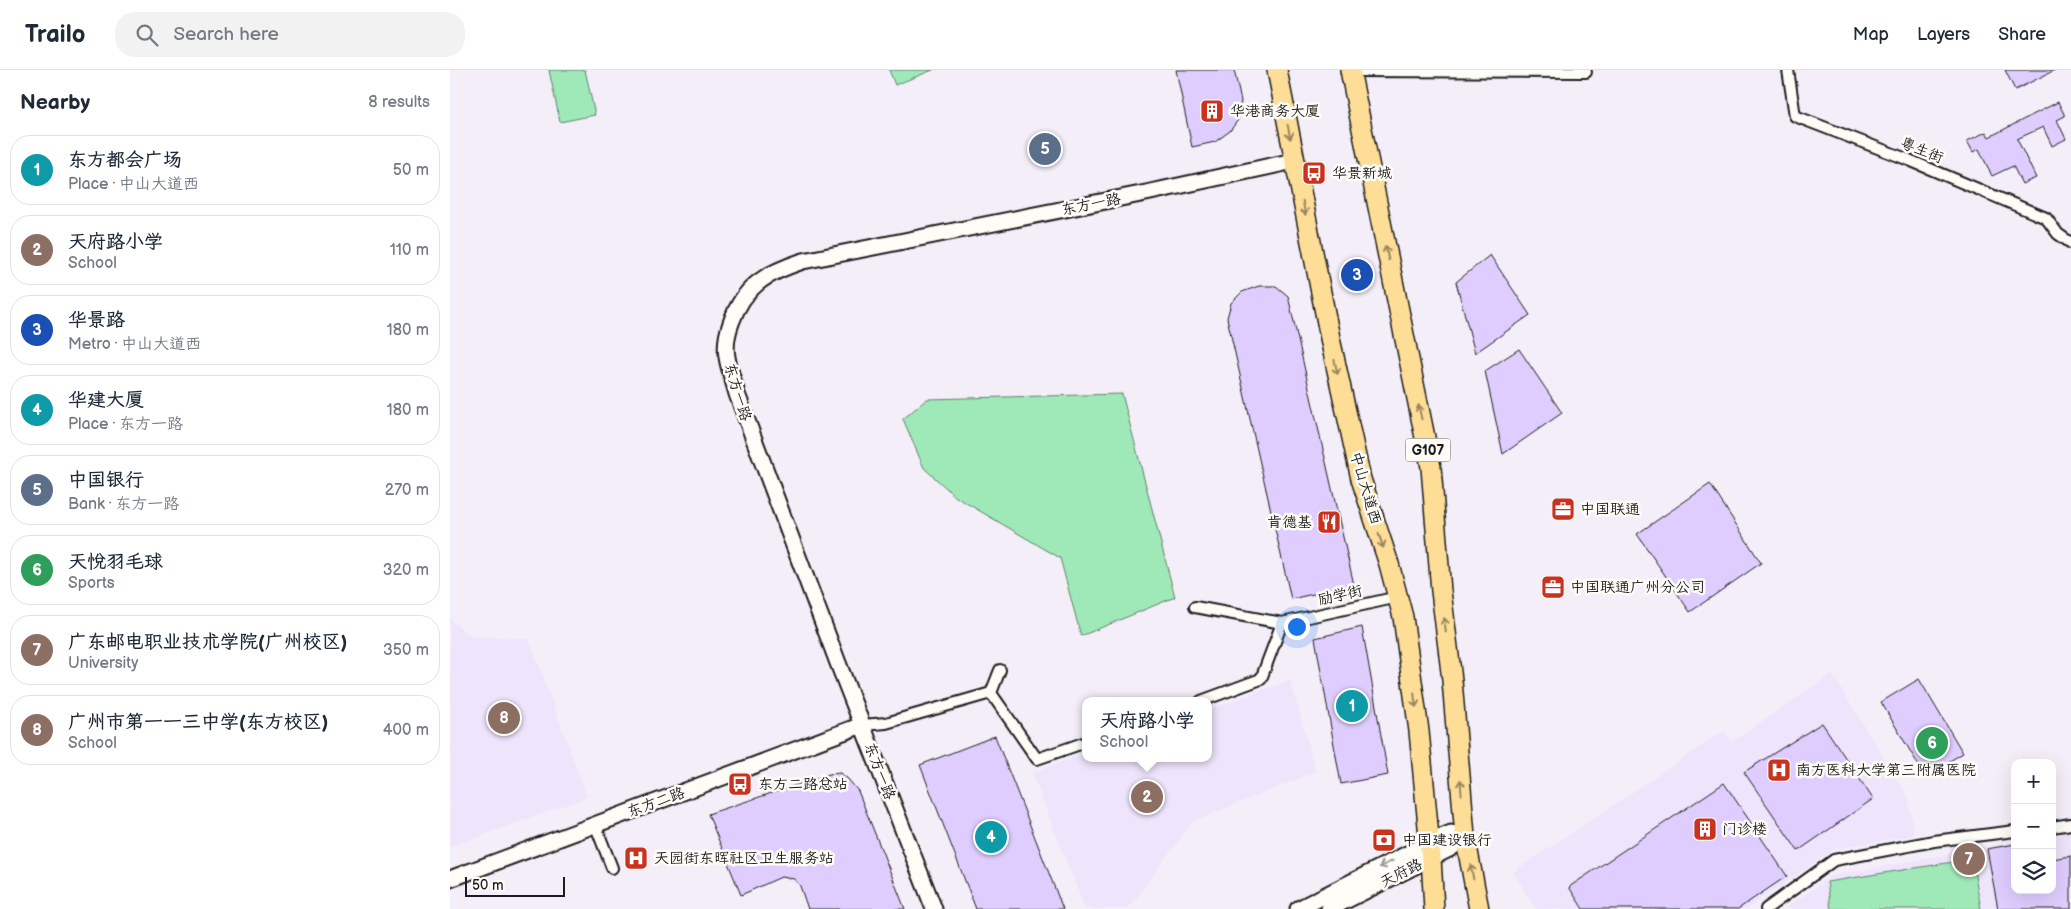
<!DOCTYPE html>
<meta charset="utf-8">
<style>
:root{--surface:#fff;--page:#f2f2f3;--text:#1f2937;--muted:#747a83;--line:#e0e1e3;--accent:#0b8043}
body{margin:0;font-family:"Balsamiq Sans","LXGW WenKai TC",sans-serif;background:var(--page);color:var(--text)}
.controls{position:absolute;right:15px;bottom:15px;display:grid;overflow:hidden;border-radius:10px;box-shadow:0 5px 20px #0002}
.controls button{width:45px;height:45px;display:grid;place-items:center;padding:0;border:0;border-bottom:1px solid var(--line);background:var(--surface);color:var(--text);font:25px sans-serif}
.scale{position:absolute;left:15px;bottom:12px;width:100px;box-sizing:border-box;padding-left:5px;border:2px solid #1c1c1c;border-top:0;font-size:14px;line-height:18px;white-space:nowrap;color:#1c1c1c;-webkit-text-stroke:4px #fdfcf7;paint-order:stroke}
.you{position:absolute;left:846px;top:556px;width:18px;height:18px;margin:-12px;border:4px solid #fff;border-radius:50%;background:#1a73e8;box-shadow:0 0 0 8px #1a73e833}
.badge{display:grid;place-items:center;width:32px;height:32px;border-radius:50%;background:var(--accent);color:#fff;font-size:16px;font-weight:700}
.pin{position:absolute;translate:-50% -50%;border:2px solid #fff;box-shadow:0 1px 5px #0006}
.popup{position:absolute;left:632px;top:627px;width:130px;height:65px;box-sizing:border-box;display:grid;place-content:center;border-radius:10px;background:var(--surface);filter:drop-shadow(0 1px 4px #0005);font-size:16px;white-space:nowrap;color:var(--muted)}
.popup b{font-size:19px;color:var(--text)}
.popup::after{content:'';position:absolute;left:50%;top:100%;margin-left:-10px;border:10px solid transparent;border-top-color:var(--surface)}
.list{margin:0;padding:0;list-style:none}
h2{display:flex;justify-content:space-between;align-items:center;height:65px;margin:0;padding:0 20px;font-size:21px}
h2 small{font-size:16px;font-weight:400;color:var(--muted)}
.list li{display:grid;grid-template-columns:32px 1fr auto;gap:15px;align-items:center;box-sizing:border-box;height:70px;margin:0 10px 10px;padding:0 10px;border:1px solid var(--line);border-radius:20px}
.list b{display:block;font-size:19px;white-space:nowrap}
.list p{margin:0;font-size:16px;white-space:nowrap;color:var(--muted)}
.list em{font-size:16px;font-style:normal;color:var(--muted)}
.icon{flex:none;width:28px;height:28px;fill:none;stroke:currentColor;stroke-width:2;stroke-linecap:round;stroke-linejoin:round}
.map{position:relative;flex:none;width:1621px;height:839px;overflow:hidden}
header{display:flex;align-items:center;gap:30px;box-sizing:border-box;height:70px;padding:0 25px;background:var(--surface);border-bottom:1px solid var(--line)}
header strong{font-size:24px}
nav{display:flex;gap:28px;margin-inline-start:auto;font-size:18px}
.search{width:350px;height:45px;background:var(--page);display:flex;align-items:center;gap:12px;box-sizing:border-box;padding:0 18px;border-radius:20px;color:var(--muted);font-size:19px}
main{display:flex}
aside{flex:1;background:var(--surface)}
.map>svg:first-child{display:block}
</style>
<header>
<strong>Trailo</strong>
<div class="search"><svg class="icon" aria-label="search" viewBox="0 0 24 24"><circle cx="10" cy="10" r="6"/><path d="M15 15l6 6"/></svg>Search here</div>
<nav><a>Map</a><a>Layers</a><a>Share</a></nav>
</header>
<main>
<aside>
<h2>Nearby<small>8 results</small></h2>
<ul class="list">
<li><span class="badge" style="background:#0f9aa8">1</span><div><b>东方都会广场</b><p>Place · 中山大道西</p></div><em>50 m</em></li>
<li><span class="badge" style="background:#8d6e63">2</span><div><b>天府路小学</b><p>School</p></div><em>110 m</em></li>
<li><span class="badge" style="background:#1a4fb4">3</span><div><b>华景路</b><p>Metro · 中山大道西</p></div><em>180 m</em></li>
<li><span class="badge" style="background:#0f9aa8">4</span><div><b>华建大厦</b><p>Place · 东方一路</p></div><em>180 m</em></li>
<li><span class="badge" style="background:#5c6f8a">5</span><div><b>中国银行</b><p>Bank · 东方一路</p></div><em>270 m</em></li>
<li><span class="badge" style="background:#2e9e5b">6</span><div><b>天悦羽毛球</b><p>Sports</p></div><em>320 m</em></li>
<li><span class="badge" style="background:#8d6e63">7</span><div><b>广东邮电职业技术学院(广州校区)</b><p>University</p></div><em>350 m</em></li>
<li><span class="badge" style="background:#8d6e63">8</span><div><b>广州市第一一三中学(东方校区)</b><p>School</p></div><em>400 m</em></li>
</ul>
</aside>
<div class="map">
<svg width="1621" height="839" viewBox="0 0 1621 839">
<rect width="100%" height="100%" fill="#f4eef9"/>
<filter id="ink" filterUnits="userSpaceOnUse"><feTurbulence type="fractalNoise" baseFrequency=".02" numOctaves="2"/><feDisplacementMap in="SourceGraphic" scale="10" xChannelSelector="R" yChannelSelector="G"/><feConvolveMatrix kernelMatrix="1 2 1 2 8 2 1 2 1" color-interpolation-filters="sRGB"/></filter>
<g filter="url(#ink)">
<!-- built -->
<path fill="#eee4fb" d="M 0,549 L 19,566 L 79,569 L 137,727 L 0,777 Z
M 1382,604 L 1458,727 L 1464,765 L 1384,779 L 1297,839 L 1086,839 L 1063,802 L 1274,661 L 1282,672 Z
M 840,610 L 866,701 L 742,752 L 678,839 L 635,839 L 582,703 L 636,683 L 636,688 L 758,688 L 758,640 Z
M 1621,761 L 1621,839 L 1335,839 L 1381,806 L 1565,772 L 1565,820 L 1602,820 L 1602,765 Z"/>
<!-- green -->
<path fill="#9fe9b8" stroke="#5e826a" d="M 99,0 L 135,0 L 145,45 L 110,52 Z
M 439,0 L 483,0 L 445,15 Z
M 672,324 L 725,527 L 631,566 L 610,488 L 506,427 L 474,398 L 453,349 L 477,329 Z
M 1522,789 L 1531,839 L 1381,839 L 1377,812 Z"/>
<!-- building -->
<path fill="#dfcdff" stroke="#1c1c1c" d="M 726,0 L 784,0 L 791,31 L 788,50 L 780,61 L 765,72 L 742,77 Z
M 1555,0 L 1605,0 L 1565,20 Z
M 1608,32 L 1615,46 L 1607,50 L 1616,69 L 1602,76 L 1593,57 L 1567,69 L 1586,108 L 1572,114 L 1563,96 L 1542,106 L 1529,79 L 1523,82 L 1517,71 L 1536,62 L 1539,67 Z
M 1040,185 L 1080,245 L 1025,283 L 1006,212 Z
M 809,216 L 826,216 L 838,226 L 904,515 L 841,529 L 777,248 L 781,233 L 792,222 Z
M 1069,279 L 1112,343 L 1053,384 L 1035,301 Z
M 1260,414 L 1311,493 L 1240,542 L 1187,464 Z
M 912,557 L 938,705 L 891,714 L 865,568 Z
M 1469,609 L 1513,683 L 1475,706 L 1431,632 Z
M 1372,653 L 1423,729 L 1348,781 L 1294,702 Z
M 545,666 L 613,839 L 526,839 L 470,695 Z
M 390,703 L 398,709 L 408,721 L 455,839 L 358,839 L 350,816 L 344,809 L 338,808 L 331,807 L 291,825 L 258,744 L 379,704 Z
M 1274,713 L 1337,806 L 1288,839 L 1133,839 L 1119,817 Z
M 1565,774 L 1565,820 L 1602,820 L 1602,789 L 1621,786 L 1621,839 L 1548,839 L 1537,779 Z"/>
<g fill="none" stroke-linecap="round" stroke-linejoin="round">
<!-- street casing -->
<g stroke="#1c1c1c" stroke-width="14">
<path id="street" d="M 1338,0 L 1345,46 L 1459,90 L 1596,148 L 1608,164 L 1621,173
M 900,1 L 1136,2
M 745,537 L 832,553 L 948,527
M 541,623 L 550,600
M 751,631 L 811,609 L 832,553
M 412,655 L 436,653 L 541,623 L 587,689 L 636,672
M 145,754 L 162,798
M 1602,757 L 1621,754
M 1316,839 L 1384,790 L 1484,771 L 1565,761"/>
</g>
<!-- secondary casing -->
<g stroke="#1c1c1c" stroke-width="19">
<path id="secondary" d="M 0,809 L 412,655
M 484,839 L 388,593 L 287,324 C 284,312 279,300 277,287 C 275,276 277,264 281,253 C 294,215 317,203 353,191 L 696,123 L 844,91
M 848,839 L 991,767 L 1001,763 L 1015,766
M 879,839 L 1001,778 L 1015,766"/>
</g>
<!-- highway casing -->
<g stroke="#1c1c1c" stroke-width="22">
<path id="highway" d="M 827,0 L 881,273 L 911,409 L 939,494 L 953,547 L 969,661 L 981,788 L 984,839
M 900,0 L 981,397 L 991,521 L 1002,610 L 1015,766 L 1029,839"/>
</g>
<!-- street -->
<use href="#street" stroke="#fdfcf7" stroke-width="10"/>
<!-- secondary -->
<use href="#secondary" stroke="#fdfcf7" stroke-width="15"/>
<!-- highway -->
<use href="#highway" stroke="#fedd96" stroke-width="19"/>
</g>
<!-- one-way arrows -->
<defs><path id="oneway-shaft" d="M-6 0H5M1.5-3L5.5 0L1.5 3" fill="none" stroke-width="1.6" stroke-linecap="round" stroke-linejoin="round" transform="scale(1.25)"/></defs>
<g stroke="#98865f">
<use href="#oneway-shaft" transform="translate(839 62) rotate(79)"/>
<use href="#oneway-shaft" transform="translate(854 138) rotate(79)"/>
<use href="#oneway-shaft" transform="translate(937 183) rotate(-102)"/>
<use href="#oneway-shaft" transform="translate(886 297) rotate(78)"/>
<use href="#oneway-shaft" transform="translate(970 342) rotate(-102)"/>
<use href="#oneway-shaft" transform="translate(931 471) rotate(71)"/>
<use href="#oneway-shaft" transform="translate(995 555) rotate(-97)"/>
<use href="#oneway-shaft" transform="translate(965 630) rotate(83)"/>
<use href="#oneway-shaft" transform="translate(1011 717) rotate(-95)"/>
<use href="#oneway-shaft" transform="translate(1022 802) rotate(-101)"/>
</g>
<use stroke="#989794" href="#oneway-shaft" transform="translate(936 794) rotate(153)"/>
</g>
<!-- icons -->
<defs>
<g id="building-square" transform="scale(1.25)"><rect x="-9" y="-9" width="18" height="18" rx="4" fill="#c8321e" stroke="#fdfcf7"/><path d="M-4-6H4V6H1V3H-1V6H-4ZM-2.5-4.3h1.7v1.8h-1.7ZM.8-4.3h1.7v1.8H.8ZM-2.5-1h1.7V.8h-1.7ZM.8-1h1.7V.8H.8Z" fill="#fff"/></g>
<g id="bus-square" transform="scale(1.25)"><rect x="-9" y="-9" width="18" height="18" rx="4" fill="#c8321e" stroke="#fdfcf7"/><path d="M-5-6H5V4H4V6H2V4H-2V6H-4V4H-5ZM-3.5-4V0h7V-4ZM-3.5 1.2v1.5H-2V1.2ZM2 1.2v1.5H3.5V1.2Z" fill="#fff"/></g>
<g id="office-square" transform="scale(1.25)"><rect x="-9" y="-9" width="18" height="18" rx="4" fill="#c8321e" stroke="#fdfcf7"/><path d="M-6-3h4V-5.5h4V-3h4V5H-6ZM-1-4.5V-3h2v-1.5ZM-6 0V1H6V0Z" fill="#fff"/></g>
<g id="restaurant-square" transform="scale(1.25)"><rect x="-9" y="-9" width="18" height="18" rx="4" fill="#c8321e" stroke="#fdfcf7"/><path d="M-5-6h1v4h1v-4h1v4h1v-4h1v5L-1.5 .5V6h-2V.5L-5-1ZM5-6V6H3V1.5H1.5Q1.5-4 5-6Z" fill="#fff"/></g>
<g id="hospital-square" transform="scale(1.25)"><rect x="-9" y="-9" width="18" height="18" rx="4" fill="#c8321e" stroke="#fdfcf7"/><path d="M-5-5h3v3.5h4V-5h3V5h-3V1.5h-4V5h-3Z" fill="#fff"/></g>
<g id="bank-square" transform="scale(1.25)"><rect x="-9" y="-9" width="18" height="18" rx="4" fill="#c8321e" stroke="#fdfcf7"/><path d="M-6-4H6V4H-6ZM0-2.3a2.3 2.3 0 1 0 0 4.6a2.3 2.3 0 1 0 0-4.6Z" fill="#fff"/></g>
</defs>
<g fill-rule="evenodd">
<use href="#building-square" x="762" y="41"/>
<use href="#bus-square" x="864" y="103"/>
<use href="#office-square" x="1113" y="439"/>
<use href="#restaurant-square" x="879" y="452"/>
<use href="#office-square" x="1103" y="517"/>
<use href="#hospital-square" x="1329" y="700"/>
<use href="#bus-square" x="290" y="714"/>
<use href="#building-square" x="1255" y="759"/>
<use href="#bank-square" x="934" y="770"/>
<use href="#hospital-square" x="186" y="788"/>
</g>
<g text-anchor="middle" stroke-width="5" stroke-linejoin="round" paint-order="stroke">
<!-- shield labels -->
<rect fill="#fdfcf7" stroke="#605f5e" stroke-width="1" x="955.5" y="368.5" width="45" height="23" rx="4"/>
<g font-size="14" font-weight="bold" fill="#1c1c1c">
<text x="978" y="385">G107</text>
</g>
<!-- poi labels -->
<g font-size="15" fill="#1c1c1c" stroke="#fdfcf7" text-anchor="start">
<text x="780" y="46">华港商务大厦</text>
<text x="882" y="108">华景新城</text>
<text x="1130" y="444">中国联通</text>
<text x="862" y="457" text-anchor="end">肯德基</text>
<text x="1120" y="522">中国联通广州分公司</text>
<text x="1346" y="705">南方医科大学第三附属医院</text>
<text x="308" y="719">东方二路总站</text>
<text x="1272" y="764">门诊楼</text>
<text x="952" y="775">中国建设银行</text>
<text x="204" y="793">天园街东晖社区卫生服务站</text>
</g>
<!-- street labels -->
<g font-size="15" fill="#1c1c1c" stroke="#fdfcf7">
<text transform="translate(1472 80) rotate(22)" y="5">粤生街</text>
<text transform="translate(641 134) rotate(-11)" y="5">东方一路</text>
<text transform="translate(288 322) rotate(73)" y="5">东方一路</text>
<text transform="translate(916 418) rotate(74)" y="5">中山大道西</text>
<text transform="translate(890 525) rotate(-13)" y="5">励学街</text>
<text transform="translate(430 701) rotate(69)" y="5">东方一路</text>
<text transform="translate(206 732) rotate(-20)" y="5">东方二路</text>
<text transform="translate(951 803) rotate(-27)" y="5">天府路</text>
</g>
</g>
</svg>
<div class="controls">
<button>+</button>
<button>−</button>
<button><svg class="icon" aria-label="layers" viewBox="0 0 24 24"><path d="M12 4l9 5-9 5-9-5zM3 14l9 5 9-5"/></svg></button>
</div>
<div class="scale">50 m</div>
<div class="you"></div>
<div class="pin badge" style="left:902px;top:636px;background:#0f9aa8">1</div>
<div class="pin badge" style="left:697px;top:727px;background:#8d6e63">2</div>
<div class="popup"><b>天府路小学</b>School</div>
<div class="pin badge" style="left:907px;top:205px;background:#1a4fb4">3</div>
<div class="pin badge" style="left:541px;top:767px;background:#0f9aa8">4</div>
<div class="pin badge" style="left:595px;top:79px;background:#5c6f8a">5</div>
<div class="pin badge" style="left:1482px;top:673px;background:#2e9e5b">6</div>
<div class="pin badge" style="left:1519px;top:789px;background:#8d6e63">7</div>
<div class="pin badge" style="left:54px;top:648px;background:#8d6e63">8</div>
</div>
</main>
